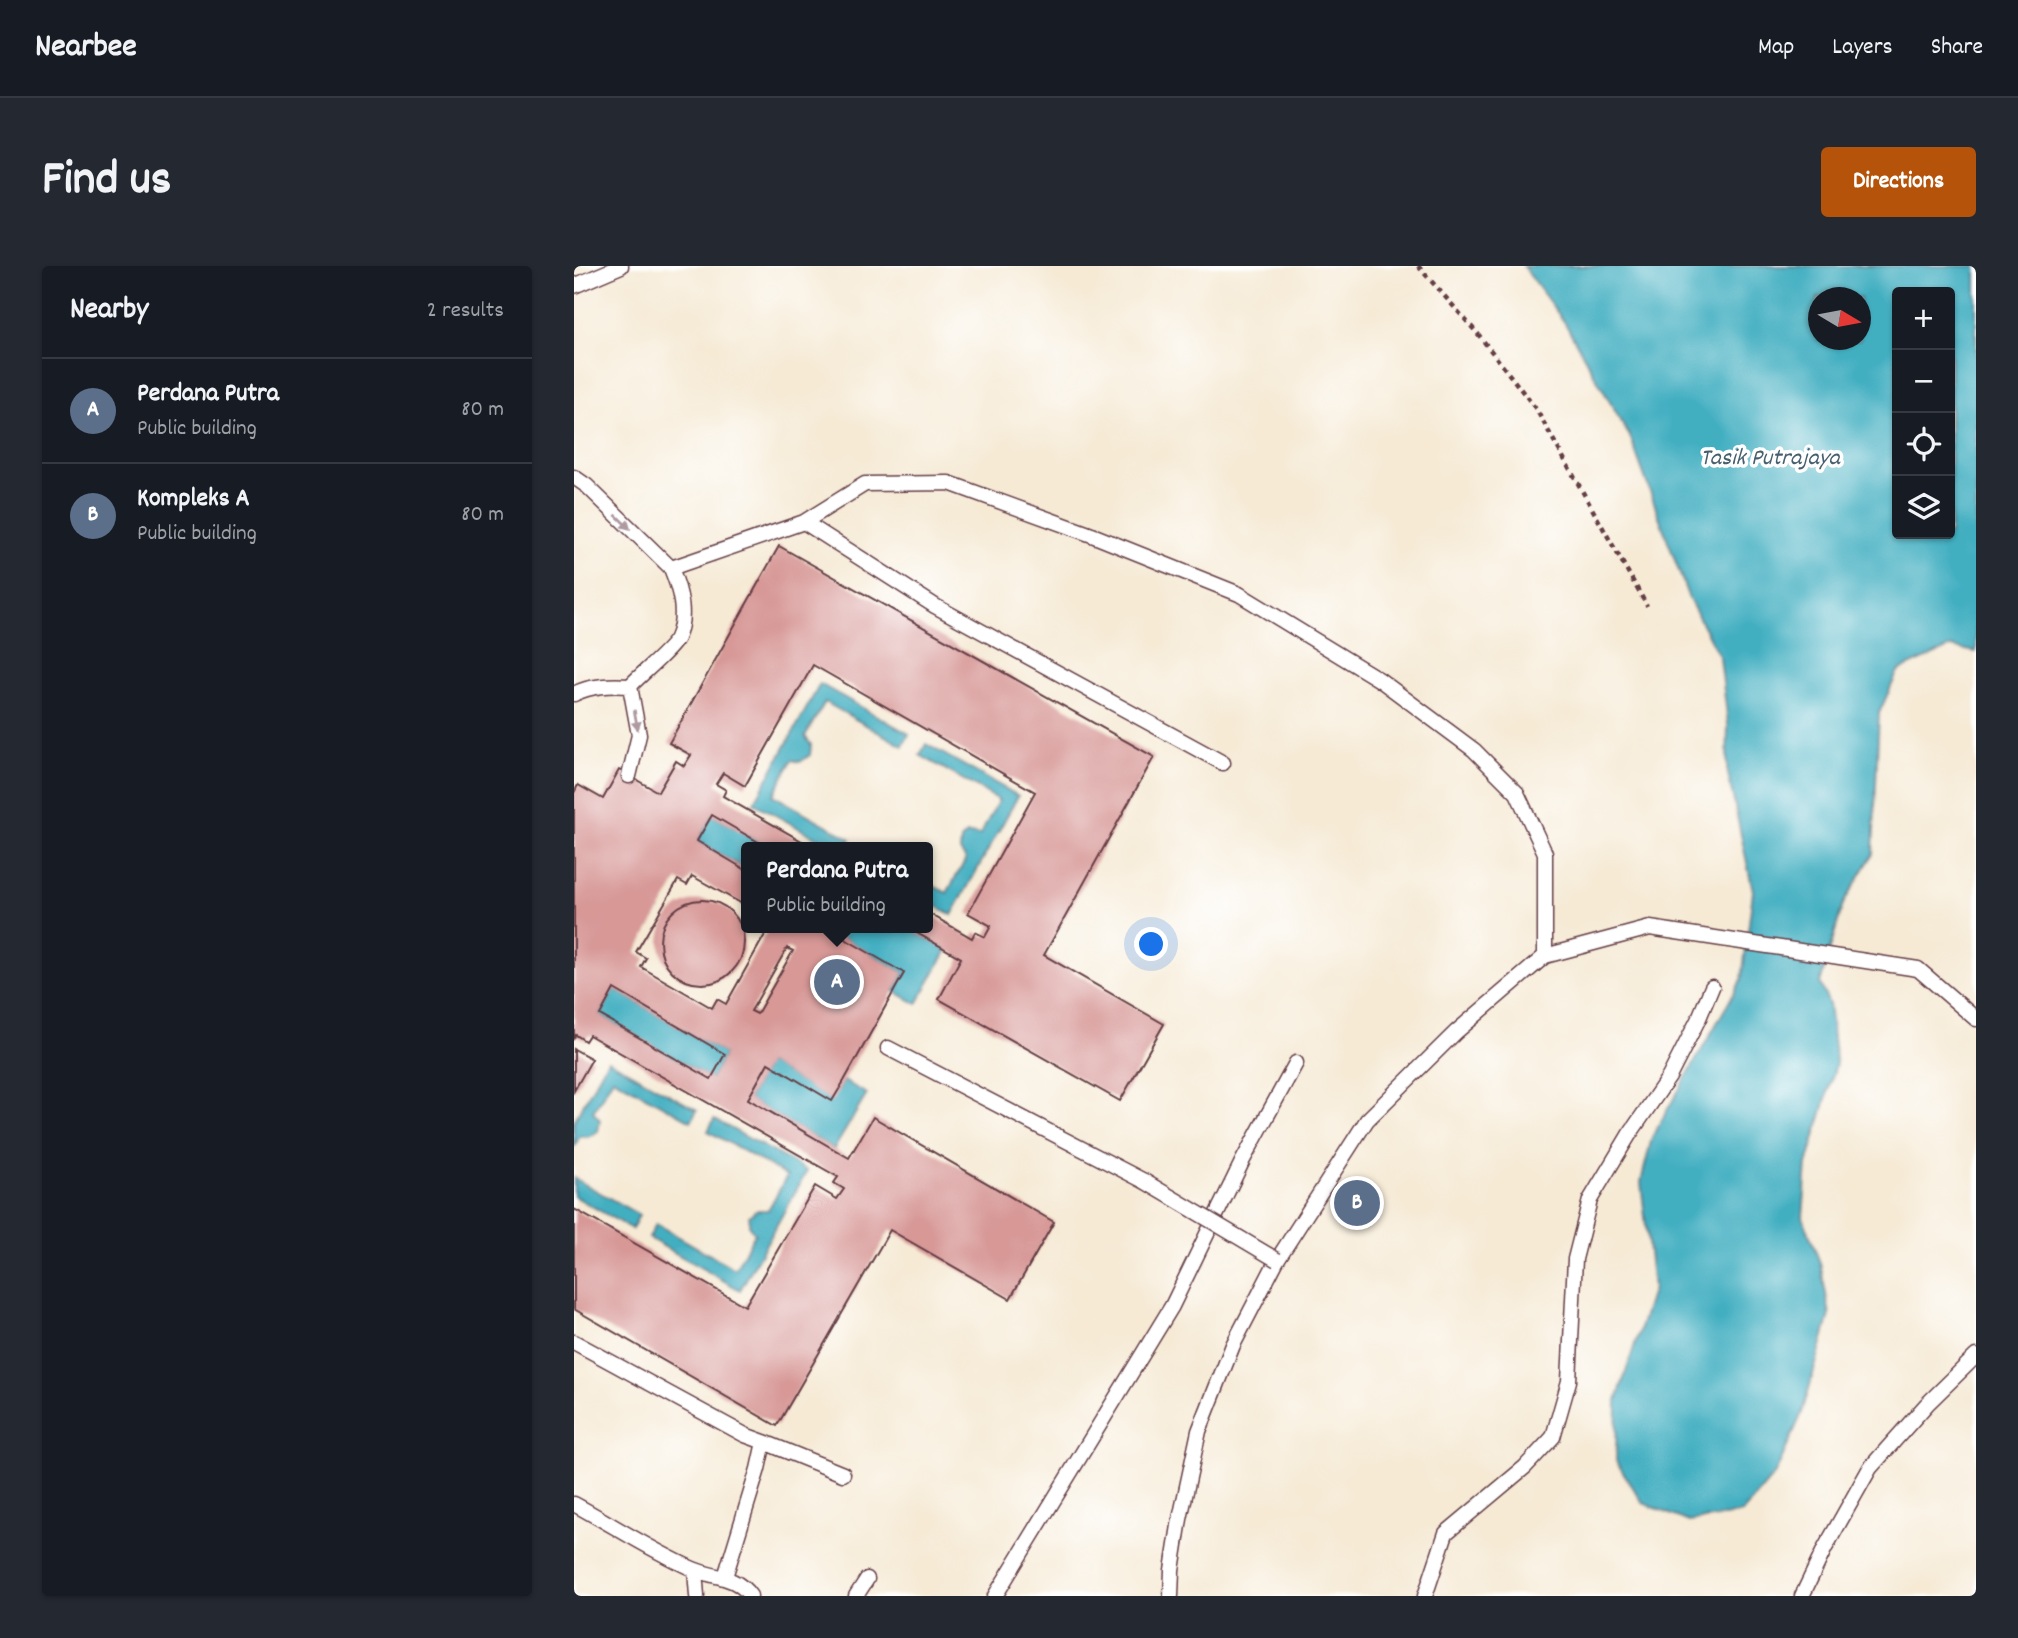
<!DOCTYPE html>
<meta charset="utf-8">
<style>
:root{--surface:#171b24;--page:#242831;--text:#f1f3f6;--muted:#9ea1a6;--line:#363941;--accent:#b45309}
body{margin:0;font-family:Dekko,sans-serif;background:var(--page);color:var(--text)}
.controls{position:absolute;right:21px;top:21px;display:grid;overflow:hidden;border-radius:7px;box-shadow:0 2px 5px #0004}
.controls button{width:63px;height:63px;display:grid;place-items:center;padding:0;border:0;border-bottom:2px solid var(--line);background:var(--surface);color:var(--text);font:35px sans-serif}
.compass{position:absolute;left:1234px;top:21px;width:63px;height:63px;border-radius:50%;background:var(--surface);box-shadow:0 2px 5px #0004;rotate:100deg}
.you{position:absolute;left:578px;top:679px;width:24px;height:24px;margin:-18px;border:5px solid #fff;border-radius:50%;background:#1a73e8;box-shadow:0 0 0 10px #1a73e833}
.badge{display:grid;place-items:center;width:46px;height:46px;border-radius:50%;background:var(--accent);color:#fff;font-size:23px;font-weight:700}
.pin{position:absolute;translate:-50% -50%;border:4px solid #fff;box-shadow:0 2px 7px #0006}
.popup{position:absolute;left:167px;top:576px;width:192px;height:91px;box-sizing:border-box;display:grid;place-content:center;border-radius:7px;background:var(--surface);filter:drop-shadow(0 2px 5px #0005);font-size:23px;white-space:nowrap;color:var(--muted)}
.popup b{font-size:26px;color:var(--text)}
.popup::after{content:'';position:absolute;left:50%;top:100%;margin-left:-14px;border:14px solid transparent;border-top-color:var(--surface)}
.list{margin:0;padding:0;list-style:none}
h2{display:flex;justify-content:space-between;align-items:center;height:91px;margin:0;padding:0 28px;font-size:30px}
h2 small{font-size:23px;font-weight:400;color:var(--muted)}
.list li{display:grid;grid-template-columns:46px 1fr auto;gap:21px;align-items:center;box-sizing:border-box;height:105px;padding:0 28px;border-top:2px solid var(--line)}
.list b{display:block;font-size:26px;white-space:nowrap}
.list p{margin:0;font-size:23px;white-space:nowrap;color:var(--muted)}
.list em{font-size:23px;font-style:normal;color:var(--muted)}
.icon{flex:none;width:38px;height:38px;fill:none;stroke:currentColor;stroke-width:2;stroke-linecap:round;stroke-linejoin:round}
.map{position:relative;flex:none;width:1402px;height:1330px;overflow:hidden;border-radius:7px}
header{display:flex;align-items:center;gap:42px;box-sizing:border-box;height:98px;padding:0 35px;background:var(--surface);border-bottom:2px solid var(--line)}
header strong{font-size:33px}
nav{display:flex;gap:38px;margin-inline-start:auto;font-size:24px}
.intro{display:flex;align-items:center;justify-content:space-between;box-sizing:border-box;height:168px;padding:0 42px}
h1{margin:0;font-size:49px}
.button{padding:18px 32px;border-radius:7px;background:var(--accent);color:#fff;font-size:24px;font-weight:700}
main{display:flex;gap:42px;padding:0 42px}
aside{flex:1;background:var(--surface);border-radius:7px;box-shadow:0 2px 5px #0004}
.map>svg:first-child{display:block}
</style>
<header>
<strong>Nearbee</strong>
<nav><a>Map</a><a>Layers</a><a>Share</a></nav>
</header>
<div class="intro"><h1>Find us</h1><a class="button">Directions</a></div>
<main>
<aside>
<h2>Nearby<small>2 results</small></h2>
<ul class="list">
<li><span class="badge" style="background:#5c6f8a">A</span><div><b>Perdana Putra</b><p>Public building</p></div><em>80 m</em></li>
<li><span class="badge" style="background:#5c6f8a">B</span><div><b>Kompleks A</b><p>Public building</p></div><em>80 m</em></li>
</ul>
</aside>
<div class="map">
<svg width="1402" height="1330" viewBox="0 0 1402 1330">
<rect width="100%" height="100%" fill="#fff"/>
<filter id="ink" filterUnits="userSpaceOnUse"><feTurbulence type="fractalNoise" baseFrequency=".0143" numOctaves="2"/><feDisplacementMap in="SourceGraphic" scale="14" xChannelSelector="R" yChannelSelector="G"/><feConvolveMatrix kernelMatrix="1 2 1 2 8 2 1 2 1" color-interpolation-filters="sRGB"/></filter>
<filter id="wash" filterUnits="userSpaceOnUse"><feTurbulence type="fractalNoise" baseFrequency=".00686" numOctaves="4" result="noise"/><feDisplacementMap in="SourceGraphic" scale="28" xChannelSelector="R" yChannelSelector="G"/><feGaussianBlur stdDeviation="1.57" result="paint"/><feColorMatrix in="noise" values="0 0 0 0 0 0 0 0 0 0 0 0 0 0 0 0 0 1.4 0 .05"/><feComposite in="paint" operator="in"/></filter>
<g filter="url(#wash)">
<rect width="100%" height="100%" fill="#f6ead5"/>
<!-- water -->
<path fill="#43afc1" stroke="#466776" stroke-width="2" fill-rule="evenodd" d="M 949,0 L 1402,0 L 1402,386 L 1377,381 L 1324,405 L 1305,447 L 1299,588 L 1269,638 L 1246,718 L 1255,738 L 1262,798 L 1233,899 L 1229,951 L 1246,997 L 1256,1049 L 1228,1147 L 1201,1208 L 1168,1247 L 1115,1256 L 1069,1237 L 1042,1195 L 1043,1134 L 1079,1022 L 1067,916 L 1078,871 L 1168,713 L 1179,625 L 1153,503 L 1154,458 L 1146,392 L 1115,333 L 1057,173 L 991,57 ZM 1323,26 L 1376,26 L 1376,268 L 1323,268 ZM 1244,32 L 1286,32 L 1286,74 L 1244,74 Z
M 246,418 L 335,468 L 329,480 L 251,436 L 231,470 L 237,479 L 236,489 L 226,496 L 218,494 L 199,529 L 277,573 L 272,581 L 259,581 L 180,537 Z
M 352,478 L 444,530 L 378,649 L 354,635 L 354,617 L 373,627 L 392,593 L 386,585 L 387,574 L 393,568 L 406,569 L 425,534 L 346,489 Z
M 138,549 L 193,581 L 172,581 L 172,603 L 123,575 Z
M 271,662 L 334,662 L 373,684 L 343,738 L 320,725 L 330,707 L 266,670 Z
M 40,723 L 151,788 L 137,813 L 26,749 Z
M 34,794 L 123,844 L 117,855 L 39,812 L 19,846 L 26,854 L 24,865 L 14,871 L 6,870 L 0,881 L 0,855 Z
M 194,797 L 258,834 L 270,815 L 293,828 L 260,883 L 174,833 Z
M 140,853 L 233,905 L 166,1024 L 75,972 L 82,958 L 161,1003 L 181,968 L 175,960 L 175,950 L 182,944 L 194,944 L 213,910 L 134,865 Z
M 0,912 L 65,949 L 58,963 L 0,930 Z"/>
<g id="blocks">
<!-- building -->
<path fill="#d79896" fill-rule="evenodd" d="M 205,280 L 580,491 L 470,689 L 590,758 L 546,835 L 365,733 L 387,692 L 334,662 L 354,662 L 354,647 L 398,672 L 401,666 L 411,671 L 417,660 L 394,647 L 461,526 L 239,399 L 171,520 L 149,507 L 142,518 L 152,524 L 149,530 L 238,581 L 193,581 L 138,549 L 123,575 L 172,604 L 172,640 L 118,610 L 113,619 L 104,614 L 62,686 L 72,692 L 67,701 L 138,742 L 143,733 L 152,738 L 193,665 L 188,662 L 271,662 L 266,670 L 330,707 L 270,815 L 258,835 L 194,797 L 174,833 L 275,892 L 299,851 L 480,956 L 436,1033 L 316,964 L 203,1160 L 0,1043 L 0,943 L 171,1040 L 241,920 L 263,933 L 270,923 L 260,917 L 264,911 L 15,769 L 11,775 L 2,769 L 0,772 L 0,527 L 4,519 L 29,533 L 45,504 L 84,526 L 102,495 L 110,500 L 117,489 L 95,477 ZM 213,682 L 219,685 L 183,748 L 177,745 ZM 40,723 L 151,788 L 137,813 L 26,749 Z
M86 676a42 42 0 1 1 84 0a42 42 0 1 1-84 0Z
M 0,783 L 18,793 L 0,825 Z"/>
</g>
</g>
<g filter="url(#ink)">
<use href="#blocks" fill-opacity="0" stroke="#643d44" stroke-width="2"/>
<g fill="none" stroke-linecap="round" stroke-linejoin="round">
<!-- service casing -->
<g stroke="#643d44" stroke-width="17">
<path id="service" d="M 0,20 L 47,0
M 0,211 L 13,220 L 97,302
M 230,256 L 361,340 L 649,497
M 56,420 C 66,409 98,383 103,372 C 113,349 106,324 97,302 L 230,256 L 291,218 L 375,217 L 518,269 L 665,328 L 806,414 L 900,484 L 943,527 L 971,587 L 971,690
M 0,428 C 17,419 37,419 56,420 L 65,469 L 55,510
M 314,782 L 570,915
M 0,1076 L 171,1169 L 190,1176 L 184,1203 L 151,1311
M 190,1176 L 269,1208
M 0,1238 C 39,1259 78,1285 119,1303 C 140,1312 162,1309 176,1330
M 121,1304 L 123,1330
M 282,1330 L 293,1313
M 421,1330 L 598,1040 L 669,894 L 722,797
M 597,1330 L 598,1304 L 606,1253 L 625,1165 L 659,1079 L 703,994 L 793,854 L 882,766 L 971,690 L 1076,662 L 1344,703 L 1402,753
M 851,1330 L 872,1267 L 951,1201 L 979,1171 L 995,1115 L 1001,993 L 1016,934 L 1055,869 L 1095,811 L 1125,752 L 1138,721
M 1228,1330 L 1251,1282 L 1296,1202 L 1353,1138 L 1402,1090"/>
</g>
<!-- path -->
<path stroke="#643d44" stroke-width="4.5" stroke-dasharray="5 5" stroke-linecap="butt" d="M 844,0 L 904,68 L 962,143 L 1073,340"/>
<!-- service -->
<use href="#service" stroke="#fff" stroke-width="14"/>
<!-- service-bridge casing -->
<g stroke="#643d44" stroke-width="17" stroke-linecap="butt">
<path id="service-bridge" d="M 570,915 L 703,994"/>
</g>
<!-- service-bridge -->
<use href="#service-bridge" stroke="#fff" stroke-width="14"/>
</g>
<!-- one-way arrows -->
<defs><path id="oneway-solid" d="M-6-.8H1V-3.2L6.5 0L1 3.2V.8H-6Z" transform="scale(1.75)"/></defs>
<g fill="#ae9aa0">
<use href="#oneway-solid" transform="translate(49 256) rotate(44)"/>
<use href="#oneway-solid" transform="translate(62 454) rotate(80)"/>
</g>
</g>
<g text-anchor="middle" stroke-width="7" stroke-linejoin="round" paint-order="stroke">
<!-- water labels -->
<g font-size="24" font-style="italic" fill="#47606e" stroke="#fff">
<text x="1196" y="198">Tasik Putrajaya</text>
</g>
</g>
</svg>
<div class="controls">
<button>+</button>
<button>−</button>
<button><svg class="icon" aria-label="locate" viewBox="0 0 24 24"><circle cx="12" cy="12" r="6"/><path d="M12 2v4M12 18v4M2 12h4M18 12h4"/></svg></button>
<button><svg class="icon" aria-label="layers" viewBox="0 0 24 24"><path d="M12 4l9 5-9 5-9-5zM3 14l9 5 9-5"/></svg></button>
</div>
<svg class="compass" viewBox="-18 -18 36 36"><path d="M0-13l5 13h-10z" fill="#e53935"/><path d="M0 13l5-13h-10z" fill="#9ea1a6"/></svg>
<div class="you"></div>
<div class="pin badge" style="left:263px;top:716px;background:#5c6f8a">A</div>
<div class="popup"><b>Perdana Putra</b>Public building</div>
<div class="pin badge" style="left:783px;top:937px;background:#5c6f8a">B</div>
</div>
</main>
